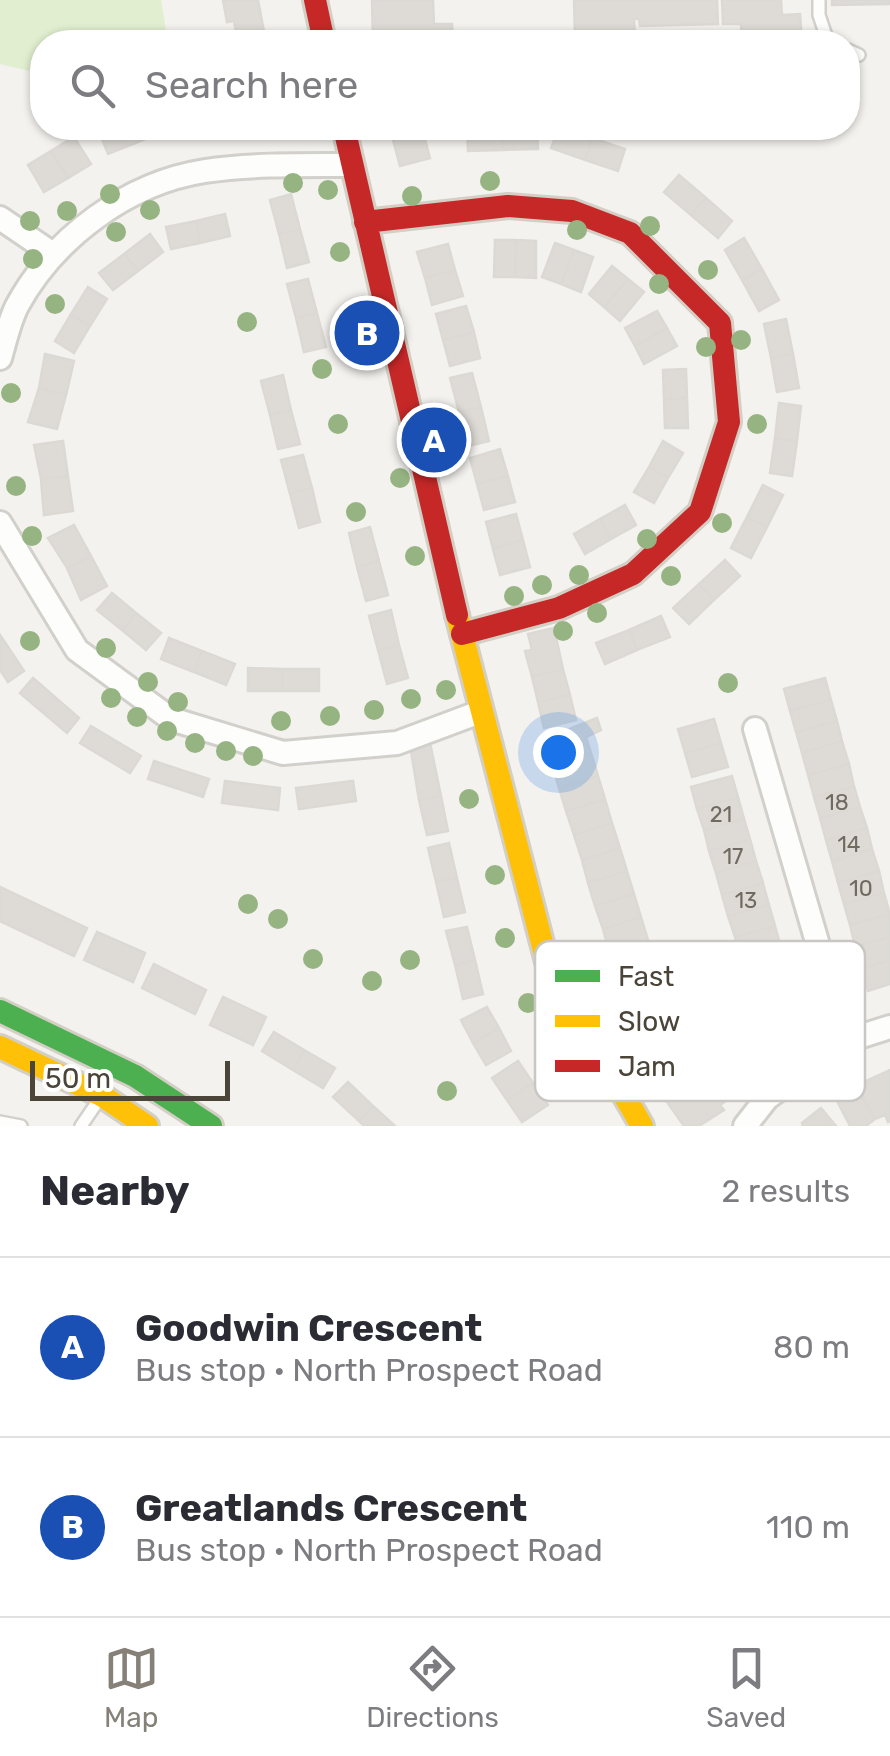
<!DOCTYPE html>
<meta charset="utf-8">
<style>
:root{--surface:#fff;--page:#f2f2f3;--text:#2b2b33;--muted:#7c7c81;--line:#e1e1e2;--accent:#868178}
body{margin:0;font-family:Rubik,sans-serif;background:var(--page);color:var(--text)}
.scale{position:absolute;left:30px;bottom:25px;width:200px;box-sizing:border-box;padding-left:10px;border:5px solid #4b4439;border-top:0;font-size:28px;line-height:35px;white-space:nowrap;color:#4b4439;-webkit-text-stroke:8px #fff;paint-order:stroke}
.you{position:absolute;left:558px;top:752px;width:35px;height:35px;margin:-25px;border:8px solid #fff;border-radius:50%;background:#1a73e8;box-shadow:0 0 0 15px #1a73e833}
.badge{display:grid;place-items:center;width:65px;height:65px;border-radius:50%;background:var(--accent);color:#fff;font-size:32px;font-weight:700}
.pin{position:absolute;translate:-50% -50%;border:5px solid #fff;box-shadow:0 2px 10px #0006}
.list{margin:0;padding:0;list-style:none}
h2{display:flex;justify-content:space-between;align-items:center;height:130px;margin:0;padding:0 40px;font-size:42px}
h2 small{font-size:32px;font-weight:400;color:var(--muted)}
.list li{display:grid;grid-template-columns:65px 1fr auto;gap:30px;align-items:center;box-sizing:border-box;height:180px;padding:0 40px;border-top:2px solid var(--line)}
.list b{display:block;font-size:38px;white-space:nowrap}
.list p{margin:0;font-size:32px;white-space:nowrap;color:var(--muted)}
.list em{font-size:32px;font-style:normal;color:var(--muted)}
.icon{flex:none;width:55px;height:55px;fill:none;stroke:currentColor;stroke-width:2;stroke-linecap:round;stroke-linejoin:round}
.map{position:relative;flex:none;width:890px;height:1126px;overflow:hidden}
.search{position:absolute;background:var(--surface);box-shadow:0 2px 8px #0004;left:30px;right:30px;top:30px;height:110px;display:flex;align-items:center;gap:25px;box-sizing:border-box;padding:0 35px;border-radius:40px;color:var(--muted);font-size:38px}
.sheet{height:490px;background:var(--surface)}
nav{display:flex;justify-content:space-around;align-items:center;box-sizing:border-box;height:140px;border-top:2px solid var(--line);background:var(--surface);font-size:28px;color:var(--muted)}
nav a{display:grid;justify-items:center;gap:5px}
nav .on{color:var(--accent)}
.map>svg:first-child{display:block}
</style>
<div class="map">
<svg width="890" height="1126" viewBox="0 0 890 1126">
<rect width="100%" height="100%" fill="#f4f2ee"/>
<!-- green -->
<path fill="#e1eecf" d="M 0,0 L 161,0 L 168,42 L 42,42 L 42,74 L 0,64 Z"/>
<!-- building -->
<path fill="#dedbd6" stroke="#dcd9d4" stroke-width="2.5" d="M 223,0 L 258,0 L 266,42 L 238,42 L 234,21 L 227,22 Z
M 372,0 L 433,0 L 434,24 L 452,24 L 453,42 L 373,42 Z
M 574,0 L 717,0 L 718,24 L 640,26 L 639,19 L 634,19 L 635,36 L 575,37 Z
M 722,0 L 781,0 L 782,15 L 800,14 L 802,42 L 742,42 L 741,24 L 723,24 Z
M 832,0 L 890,0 L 890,4 L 832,5 Z
M 115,128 L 131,128 L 138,142 L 108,154 L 100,134 Z
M 131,128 L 173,128 L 138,142 Z
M 389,128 L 422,128 L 423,132 L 393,140 Z
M 502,128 L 537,128 L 538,149 L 503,150 Z
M 502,128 L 503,150 L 468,151 L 467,129 Z
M 559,128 L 592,138 L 585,160 L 551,148 Z
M 423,132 L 430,158 L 400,166 L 393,140 Z
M 74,137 L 91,164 L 68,178 L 51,151 Z
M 592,138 L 625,149 L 618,171 L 585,160 Z
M 51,151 L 68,178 L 44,192 L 28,165 Z
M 679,175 L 706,198 L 691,215 L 664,192 Z
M 291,194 L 300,229 L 279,234 L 270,200 Z
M 706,198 L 732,221 L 718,238 L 691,215 Z
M 225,214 L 230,236 L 200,243 L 196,221 Z
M 196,221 L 200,243 L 171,249 L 166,227 Z
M 300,229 L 309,262 L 287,268 L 279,234 Z
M 150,234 L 163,252 L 138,271 L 124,254 Z
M 744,238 L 762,269 L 742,280 L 725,250 Z
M 495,240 L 516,240 L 515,277 L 494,277 Z
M 516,240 L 536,241 L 536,278 L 515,277 Z
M 555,243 L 574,250 L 561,284 L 542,277 Z
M 448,244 L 455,270 L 425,278 L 417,252 Z
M 574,250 L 593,257 L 581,292 L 561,284 Z
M 124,254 L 138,271 L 113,290 L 99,273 Z
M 612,266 L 628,279 L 604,307 L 589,294 Z
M 762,269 L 779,300 L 759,311 L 742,280 Z
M 455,270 L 463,296 L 432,305 L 425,278 Z
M 308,279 L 317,313 L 296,318 L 287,284 Z
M 628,279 L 644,292 L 620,321 L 604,307 Z
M 88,287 L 107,299 L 90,326 L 71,314 Z
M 466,306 L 474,332 L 443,340 L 436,314 Z
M 657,311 L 667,328 L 635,346 L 625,328 Z
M 317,313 L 326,347 L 304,352 L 296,318 Z
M 71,314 L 90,326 L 74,353 L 55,341 Z
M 786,319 L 793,354 L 771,358 L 764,324 Z
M 667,328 L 677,346 L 644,364 L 635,346 Z
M 474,332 L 480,358 L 450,366 L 443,340 Z
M 45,354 L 74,361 L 66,395 L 39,388 Z
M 793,354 L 799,388 L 777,392 L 771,358 Z
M 686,369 L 687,398 L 664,399 L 663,370 Z
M 472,373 L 481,407 L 459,412 L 450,378 Z
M 283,375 L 291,410 L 270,415 L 261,381 Z
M 39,388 L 66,395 L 57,429 L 28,422 Z
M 687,398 L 688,428 L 665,428 L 664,399 Z
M 779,403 L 801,406 L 797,441 L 775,438 Z
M 481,407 L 489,441 L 468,446 L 459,412 Z
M 291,410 L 300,444 L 278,449 L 270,415 Z
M 775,438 L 797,441 L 792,476 L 770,473 Z
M 63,441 L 68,476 L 41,479 L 34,445 Z
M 663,441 L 683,453 L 668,478 L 649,467 Z
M 500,449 L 508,476 L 477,484 L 470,458 Z
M 303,455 L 312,488 L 290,494 L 281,460 Z
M 649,467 L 668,478 L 654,503 L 634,492 Z
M 68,476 L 73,511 L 44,515 L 41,479 Z
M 508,476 L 515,502 L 484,510 L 477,484 Z
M 763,485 L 783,495 L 767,527 L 747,517 Z
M 312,488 L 320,522 L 299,528 L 290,494 Z
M 625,505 L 636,525 L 611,539 L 600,519 Z
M 516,514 L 523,540 L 493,549 L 486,522 Z
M 747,517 L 767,527 L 751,558 L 731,548 Z
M 600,519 L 611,539 L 585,554 L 574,534 Z
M 74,525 L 91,556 L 67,568 L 48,538 Z
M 370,527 L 379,561 L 357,567 L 349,533 Z
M 523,540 L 530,567 L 500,575 L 493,549 Z
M 91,556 L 107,586 L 81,600 L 67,568 Z
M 725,560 L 740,576 L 714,600 L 699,584 Z
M 379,561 L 388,595 L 366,601 L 357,567 Z
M 699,584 L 714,600 L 689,624 L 673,608 Z
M 112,593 L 136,613 L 122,630 L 97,610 Z
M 391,610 L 399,645 L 378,650 L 369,616 Z
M 136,613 L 161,633 L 146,650 L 122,630 Z
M 661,616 L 670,637 L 637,650 L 629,630 Z
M 554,628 L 563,669 L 532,677 L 525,651 L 532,650 L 528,634 Z
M 629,630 L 637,650 L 605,664 L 596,643 Z
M 0,635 L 24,671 L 8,682 L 0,670 Z
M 169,638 L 202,651 L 194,672 L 161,659 Z
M 399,645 L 408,678 L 387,684 L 378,650 Z
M 202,651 L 235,664 L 226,685 L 194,672 Z
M 248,668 L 283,669 L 283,691 L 248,691 Z
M 283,669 L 319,669 L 319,691 L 283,691 Z
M 563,669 L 570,695 L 538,702 L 532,677 Z
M 33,678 L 79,718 L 67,733 L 20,693 Z
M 825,678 L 831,700 L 790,711 L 784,689 Z
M 570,695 L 576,720 L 544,728 L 538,702 Z
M 831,700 L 837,721 L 796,732 L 790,711 Z
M 597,718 L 601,730 L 586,737 L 591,753 L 552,765 L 545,743 L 553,741 L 552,736 Z
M 714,719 L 721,743 L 685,753 L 678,729 Z
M 837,721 L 842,741 L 802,753 L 796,732 Z
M 91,726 L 141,756 L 130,773 L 80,743 Z
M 842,741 L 849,764 L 808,775 L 802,753 Z
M 430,743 L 441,796 L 419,800 L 410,745 Z
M 721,743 L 728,767 L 692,777 L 685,753 Z
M 591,753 L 598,776 L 559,788 L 552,765 Z
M 154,761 L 209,779 L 203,797 L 148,779 Z
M 849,764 L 854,786 L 814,797 L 808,775 Z
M 598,776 L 605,799 L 566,811 L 559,788 Z
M 732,776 L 738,797 L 697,809 L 691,787 Z
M 225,781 L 280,788 L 278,810 L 222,803 Z
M 353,781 L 356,801 L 299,809 L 296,788 Z
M 854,786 L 860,807 L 820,818 L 814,797 Z
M 441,796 L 448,831 L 427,835 L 419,800 Z
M 738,797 L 744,819 L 704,830 L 697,809 Z
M 605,799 L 612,823 L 574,835 L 566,811 Z
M 860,807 L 867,828 L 826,840 L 820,818 Z
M 744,819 L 750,839 L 709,851 L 704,830 Z
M 612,823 L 620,848 L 582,860 L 574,835 Z
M 867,828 L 872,849 L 832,861 L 826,840 Z
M 750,839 L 756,861 L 716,873 L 709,851 Z
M 449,843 L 457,878 L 436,882 L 428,848 Z
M 620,848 L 627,871 L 588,883 L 582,860 Z
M 872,849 L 879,871 L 838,883 L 832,861 Z
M 756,861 L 763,883 L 722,895 L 716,873 Z
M 627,871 L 634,894 L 595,906 L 588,883 Z
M 879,871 L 884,893 L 844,904 L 838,883 Z
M 457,878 L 465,912 L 444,917 L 436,882 Z
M 763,883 L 769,905 L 728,916 L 722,895 Z
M 0,887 L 87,928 L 74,956 L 0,921 Z
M 884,893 L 890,914 L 850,925 L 844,904 Z
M 634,894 L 641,917 L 603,929 L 595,906 Z
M 769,905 L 775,926 L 735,937 L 728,916 Z
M 890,914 L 890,937 L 855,946 L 850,925 Z
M 641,917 L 648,940 L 609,952 L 603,929 Z
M 775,926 L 781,947 L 740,958 L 735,937 Z
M 467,927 L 475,960 L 455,965 L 446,931 Z
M 97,932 L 145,953 L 133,982 L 84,960 Z
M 890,937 L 890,961 L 862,968 L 855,946 Z
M 648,940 L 655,964 L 617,976 L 609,952 Z
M 475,960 L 483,994 L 463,999 L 455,965 Z
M 890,961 L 890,984 L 868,991 L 862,968 Z
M 154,964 L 206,990 L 195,1014 L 142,988 Z
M 223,997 L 266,1017 L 253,1045 L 210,1025 Z
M 487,1007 L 499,1028 L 473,1043 L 461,1020 Z
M 499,1028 L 511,1051 L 486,1065 L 473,1043 Z
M 274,1032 L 304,1050 L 293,1070 L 262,1051 Z
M 304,1050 L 335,1068 L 323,1088 L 293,1070 Z
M 518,1061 L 533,1083 L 507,1100 L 492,1078 Z
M 890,1070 L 890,1121 L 888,1122 L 885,1115 L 875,1119 L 857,1085 Z
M 700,1075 L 710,1089 L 719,1082 L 730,1098 L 720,1105 L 724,1110 L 699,1126 L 684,1126 L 665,1099 Z
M 348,1082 L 373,1106 L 359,1121 L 333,1097 Z
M 533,1083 L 548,1105 L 522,1122 L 507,1100 Z
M 855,1085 L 875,1119 L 866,1126 L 850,1126 L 835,1097 Z
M 373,1106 L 395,1126 L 364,1126 L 359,1121 Z
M 821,1108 L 836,1126 L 803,1126 L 802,1123 Z"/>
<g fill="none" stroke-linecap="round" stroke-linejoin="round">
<!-- lane casing -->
<g stroke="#d2d0cb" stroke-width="16">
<path id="lane" d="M 819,0 L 819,15 L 828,42
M 848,50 L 859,55
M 0,1122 L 21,1126
M 81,1126 L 98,1101"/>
</g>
<!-- street casing -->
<g stroke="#d2d0cb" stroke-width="28">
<path id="street" d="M 0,218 L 53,254
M 0,358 C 5,341 9,322 17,306 C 54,238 127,183 205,171 C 254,164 303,165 352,165
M 0,523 L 77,650 L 171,719 L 283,753 L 397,743 L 480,712
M 755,729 L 846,1041
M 745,1126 L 767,1098 L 846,1041 L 890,1027"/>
</g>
<!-- fast casing -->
<g stroke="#d3cfc5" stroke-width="28">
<path id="fast" d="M 0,1011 L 135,1076 L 211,1126"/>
</g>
<!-- slow casing -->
<g stroke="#d3cfc5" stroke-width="28">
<path id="slow" d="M 457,615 L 547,962 L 642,1126
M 0,1047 L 101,1095 L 147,1126"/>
</g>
<!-- jam casing -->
<g stroke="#d3cfc5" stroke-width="28">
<path id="jam" d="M 315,0 L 324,42
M 344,128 L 457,615
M 365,222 L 508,206 L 572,211 L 630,233 L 720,323 L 729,422 L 700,512 L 633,574 L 559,608 L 462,634"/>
</g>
<!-- lane -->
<use href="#lane" stroke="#fdfdfc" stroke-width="11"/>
<!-- street -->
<use href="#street" stroke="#fdfdfc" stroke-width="22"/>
<!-- fast -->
<use href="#fast" stroke="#4caf50" stroke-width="22"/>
<!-- slow -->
<use href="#slow" stroke="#ffc107" stroke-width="22"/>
<!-- jam -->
<use href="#jam" stroke="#c62828" stroke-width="22"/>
</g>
<!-- trees -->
<g fill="#96b382">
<circle cx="490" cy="181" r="10"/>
<circle cx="293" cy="183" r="10"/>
<circle cx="328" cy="190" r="10"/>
<circle cx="110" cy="194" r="10"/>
<circle cx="412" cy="196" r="10"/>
<circle cx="150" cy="210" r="10"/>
<circle cx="67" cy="211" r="10"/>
<circle cx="30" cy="221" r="10"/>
<circle cx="650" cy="226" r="10"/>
<circle cx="577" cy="230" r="10"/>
<circle cx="116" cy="232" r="10"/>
<circle cx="340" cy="252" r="10"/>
<circle cx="33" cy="259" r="10"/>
<circle cx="708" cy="270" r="10"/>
<circle cx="659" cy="284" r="10"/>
<circle cx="55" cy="304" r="10"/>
<circle cx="247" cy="322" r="10"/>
<circle cx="741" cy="340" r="10"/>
<circle cx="706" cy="347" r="10"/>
<circle cx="322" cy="369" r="10"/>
<circle cx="11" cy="393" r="10"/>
<circle cx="338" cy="424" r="10"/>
<circle cx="757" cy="424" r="10"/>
<circle cx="400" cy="478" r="10"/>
<circle cx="16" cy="486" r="10"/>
<circle cx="356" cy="512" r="10"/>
<circle cx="722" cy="523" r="10"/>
<circle cx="32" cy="536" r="10"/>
<circle cx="647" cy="539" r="10"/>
<circle cx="415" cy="556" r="10"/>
<circle cx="579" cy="575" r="10"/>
<circle cx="671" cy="576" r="10"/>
<circle cx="542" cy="585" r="10"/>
<circle cx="514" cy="596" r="10"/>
<circle cx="597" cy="613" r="10"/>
<circle cx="563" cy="631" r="10"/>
<circle cx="30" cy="641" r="10"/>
<circle cx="106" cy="648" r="10"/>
<circle cx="148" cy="682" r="10"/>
<circle cx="728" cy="683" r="10"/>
<circle cx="446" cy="690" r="10"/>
<circle cx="111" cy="698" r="10"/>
<circle cx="411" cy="699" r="10"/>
<circle cx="178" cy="702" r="10"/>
<circle cx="374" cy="710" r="10"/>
<circle cx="330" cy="716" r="10"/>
<circle cx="137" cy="717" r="10"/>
<circle cx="281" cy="721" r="10"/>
<circle cx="167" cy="731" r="10"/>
<circle cx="195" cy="743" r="10"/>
<circle cx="226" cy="751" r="10"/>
<circle cx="253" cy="756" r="10"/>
<circle cx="469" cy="799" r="10"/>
<circle cx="495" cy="875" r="10"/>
<circle cx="248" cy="904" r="10"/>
<circle cx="278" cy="919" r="10"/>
<circle cx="505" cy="938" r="10"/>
<circle cx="313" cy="959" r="10"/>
<circle cx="410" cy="960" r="10"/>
<circle cx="372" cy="981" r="10"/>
<circle cx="528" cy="1003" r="10"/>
<circle cx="447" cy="1091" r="10"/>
</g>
<g text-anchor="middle" stroke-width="9" stroke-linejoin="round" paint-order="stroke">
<!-- number labels -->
<g font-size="22" fill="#706a61">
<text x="837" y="810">18</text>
<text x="721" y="822">21</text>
<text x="849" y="852">14</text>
<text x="733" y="864">17</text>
<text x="861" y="896">10</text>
<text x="746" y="908">13</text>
</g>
</g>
<!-- legend -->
<rect x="535" y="941" width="330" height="160" rx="15" fill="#fff" stroke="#c9c7c4" stroke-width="2.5"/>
<rect x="555" y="970" width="45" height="12" fill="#4caf50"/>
<rect x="555" y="1015" width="45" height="12" fill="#ffc107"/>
<rect x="555" y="1060" width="45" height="12" fill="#c62828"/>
<g font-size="28" fill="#4b4439">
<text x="618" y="986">Fast</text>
<text x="618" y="1031">Slow</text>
<text x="618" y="1076">Jam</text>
</g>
</svg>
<div class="scale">50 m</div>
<div class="you"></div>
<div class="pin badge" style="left:434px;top:440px;background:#1a4fb4">A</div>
<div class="pin badge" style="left:367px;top:333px;background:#1a4fb4">B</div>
<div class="search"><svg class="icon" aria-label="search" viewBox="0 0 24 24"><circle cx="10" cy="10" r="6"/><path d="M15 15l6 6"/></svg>Search here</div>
</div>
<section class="sheet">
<h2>Nearby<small>2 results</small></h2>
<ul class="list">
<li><span class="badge" style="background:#1a4fb4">A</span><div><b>Goodwin Crescent</b><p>Bus stop · North Prospect Road</p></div><em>80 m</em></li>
<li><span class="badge" style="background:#1a4fb4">B</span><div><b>Greatlands Crescent</b><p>Bus stop · North Prospect Road</p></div><em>110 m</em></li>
</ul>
</section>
<nav>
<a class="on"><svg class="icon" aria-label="map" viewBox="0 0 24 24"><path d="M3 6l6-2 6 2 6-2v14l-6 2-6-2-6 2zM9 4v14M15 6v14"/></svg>Map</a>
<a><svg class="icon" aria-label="directions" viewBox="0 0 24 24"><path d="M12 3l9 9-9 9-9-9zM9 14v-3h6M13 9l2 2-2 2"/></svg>Directions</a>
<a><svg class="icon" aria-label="saved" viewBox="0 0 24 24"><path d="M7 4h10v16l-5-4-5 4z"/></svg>Saved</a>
</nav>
